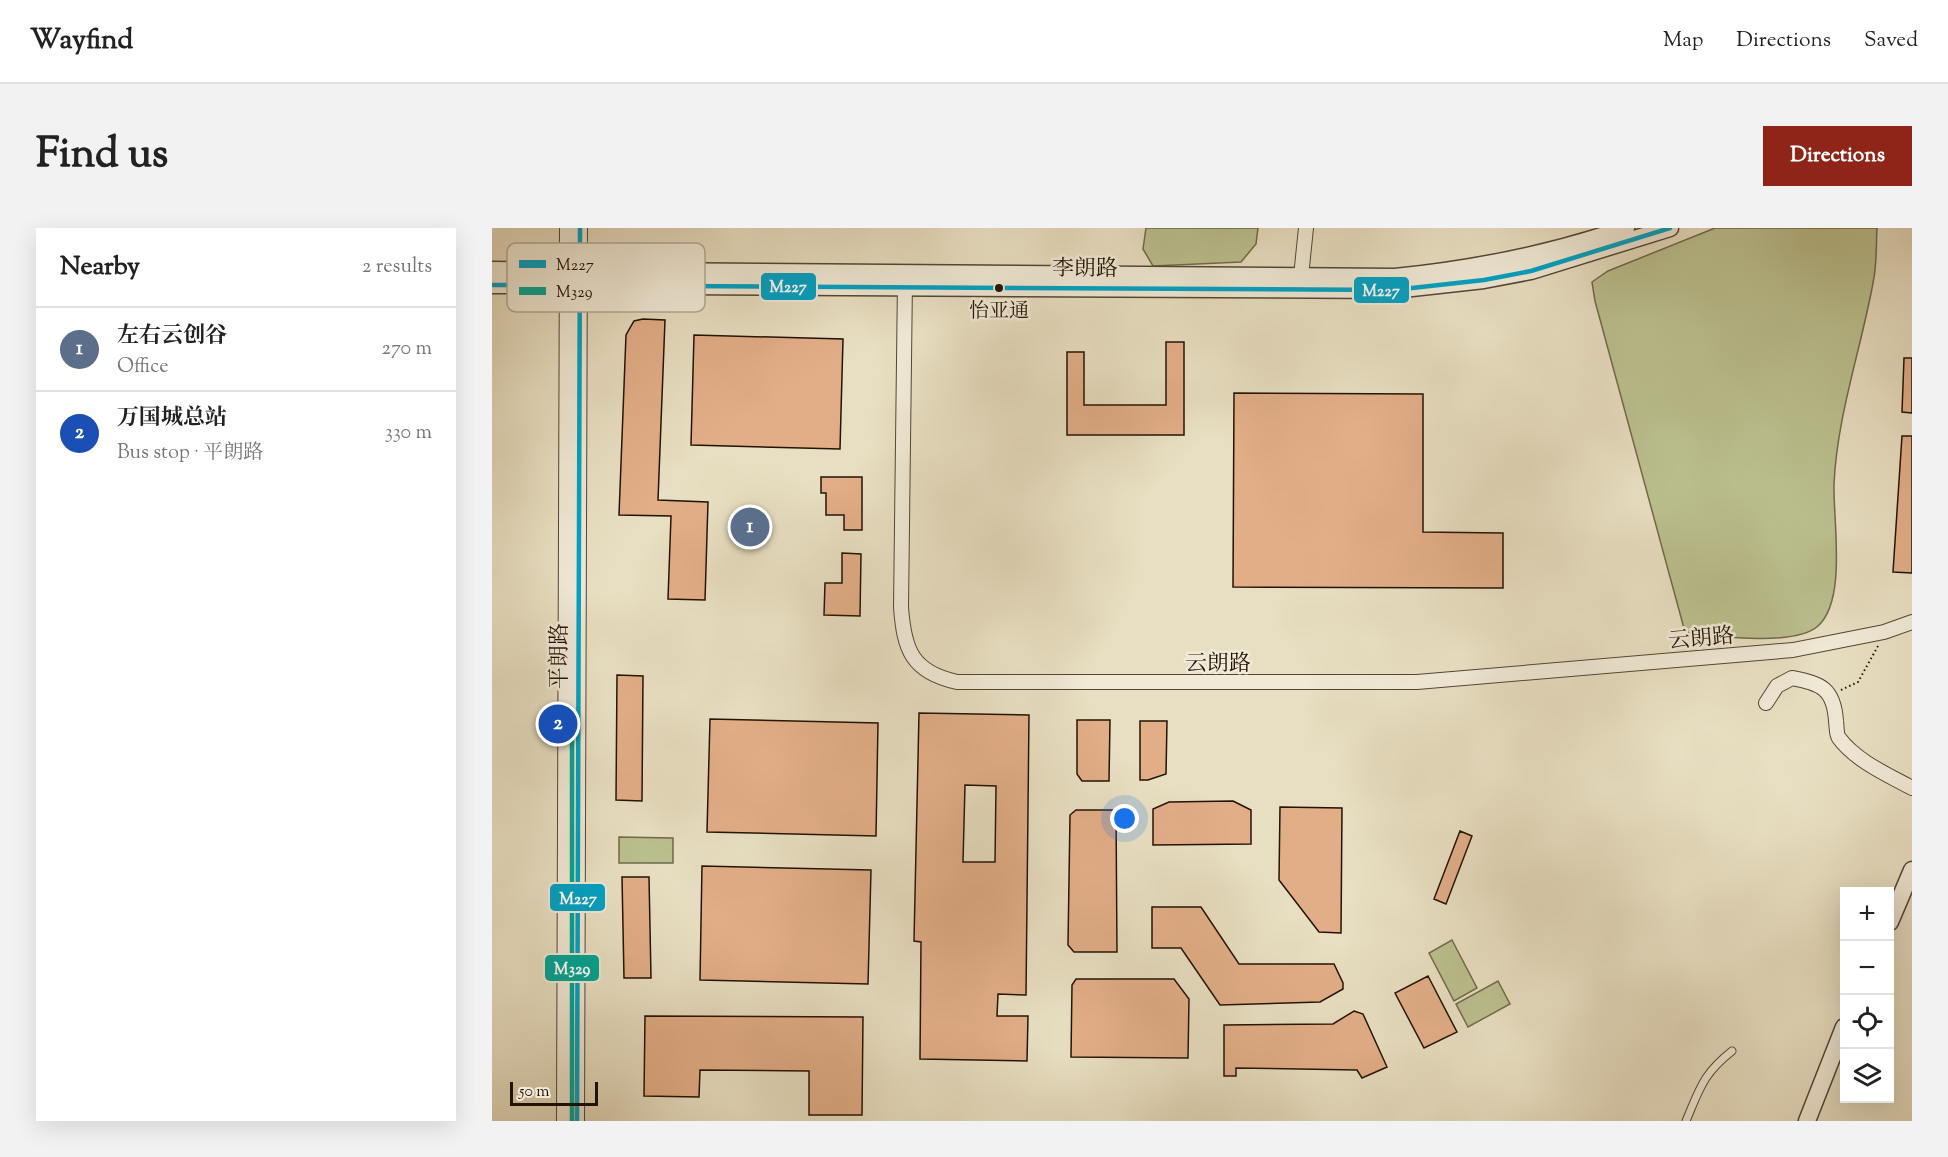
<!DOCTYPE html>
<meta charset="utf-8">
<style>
:root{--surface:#fff;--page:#f2f2f2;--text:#222;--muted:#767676;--line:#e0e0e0;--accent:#8f2418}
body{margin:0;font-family:"Sorts Mill Goudy","Noto Serif SC",serif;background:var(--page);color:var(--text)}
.controls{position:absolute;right:18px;bottom:18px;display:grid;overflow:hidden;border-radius:0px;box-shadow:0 6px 24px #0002}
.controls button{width:54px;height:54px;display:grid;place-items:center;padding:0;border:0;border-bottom:2px solid var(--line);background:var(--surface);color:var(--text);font:30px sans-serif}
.scale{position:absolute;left:18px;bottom:15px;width:88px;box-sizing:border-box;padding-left:6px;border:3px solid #231304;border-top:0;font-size:16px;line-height:21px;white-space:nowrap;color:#231304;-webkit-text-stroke:4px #f0ead7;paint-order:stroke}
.you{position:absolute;left:633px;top:591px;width:21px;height:21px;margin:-15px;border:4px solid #fff;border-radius:50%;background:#1a73e8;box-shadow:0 0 0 9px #1a73e833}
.badge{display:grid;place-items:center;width:39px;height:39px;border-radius:50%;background:var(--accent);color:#fff;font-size:20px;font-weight:700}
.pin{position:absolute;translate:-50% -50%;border:3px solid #fff;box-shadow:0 2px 6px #0006}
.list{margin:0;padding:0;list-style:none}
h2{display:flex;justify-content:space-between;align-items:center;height:78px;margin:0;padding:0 24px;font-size:26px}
h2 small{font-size:20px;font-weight:400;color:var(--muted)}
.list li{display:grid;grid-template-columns:39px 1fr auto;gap:18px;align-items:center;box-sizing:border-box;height:84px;padding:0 24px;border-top:2px solid var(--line)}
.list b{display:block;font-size:22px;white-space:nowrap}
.list p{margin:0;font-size:20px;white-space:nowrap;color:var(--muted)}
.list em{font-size:20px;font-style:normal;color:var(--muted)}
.icon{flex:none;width:33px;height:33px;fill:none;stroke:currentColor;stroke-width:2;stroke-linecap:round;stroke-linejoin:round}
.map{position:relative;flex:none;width:1420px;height:893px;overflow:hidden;border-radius:0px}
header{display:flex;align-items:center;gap:36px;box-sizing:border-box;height:84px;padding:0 30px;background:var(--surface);border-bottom:2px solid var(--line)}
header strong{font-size:28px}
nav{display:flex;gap:33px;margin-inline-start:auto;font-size:21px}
.intro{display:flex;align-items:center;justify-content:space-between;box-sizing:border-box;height:144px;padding:0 36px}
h1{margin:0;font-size:42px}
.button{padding:15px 27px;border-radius:0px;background:var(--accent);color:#fff;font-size:21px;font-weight:700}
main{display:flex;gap:36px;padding:0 36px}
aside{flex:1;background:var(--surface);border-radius:0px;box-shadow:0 6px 24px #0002}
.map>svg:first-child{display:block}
</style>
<header>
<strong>Wayfind</strong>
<nav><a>Map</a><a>Directions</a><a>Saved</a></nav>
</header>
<div class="intro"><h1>Find us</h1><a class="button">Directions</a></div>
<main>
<aside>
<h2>Nearby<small>2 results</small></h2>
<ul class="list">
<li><span class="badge" style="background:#5c6f8a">1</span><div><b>左右云创谷</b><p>Office</p></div><em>270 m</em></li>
<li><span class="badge" style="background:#1a4fb4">2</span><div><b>万国城总站</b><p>Bus stop · 平朗路</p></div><em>330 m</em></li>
</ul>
</aside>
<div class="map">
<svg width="1420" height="893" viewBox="0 0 1420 893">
<rect width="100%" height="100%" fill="#e8dfc2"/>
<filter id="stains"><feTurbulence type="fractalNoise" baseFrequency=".00333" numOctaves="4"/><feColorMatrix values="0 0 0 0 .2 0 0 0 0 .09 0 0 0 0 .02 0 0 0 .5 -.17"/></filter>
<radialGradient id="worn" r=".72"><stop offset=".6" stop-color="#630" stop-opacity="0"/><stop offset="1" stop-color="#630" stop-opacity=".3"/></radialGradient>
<!-- green -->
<path fill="#bbc08f" stroke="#6f6a4a" stroke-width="1.5" d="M 654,0 L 766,0 L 764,16 L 749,34 L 661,38 L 651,21 Z
M 1223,0 L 1385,0 C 1384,18 1385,37 1381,55 C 1369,121 1345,188 1342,256 C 1341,293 1355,372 1326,398 C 1302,419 1224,408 1193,404 L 1103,73 L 1100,54 L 1116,43 Z
M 127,609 L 181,610 L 181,635 L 127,635 Z
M 960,712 L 985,760 L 962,773 L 937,725 Z
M 1006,753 L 1018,776 L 976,799 L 964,776 Z"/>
<!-- building -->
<path fill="#e2ae88" stroke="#231304" stroke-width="1.5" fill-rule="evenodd" d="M 151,91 L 173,92 L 166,272 L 216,274 L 213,372 L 176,371 L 179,288 L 127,287 L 134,107 L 142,93 Z
M 202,107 L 351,111 L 348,221 L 199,217 Z
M 674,114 L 692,114 L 692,207 L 575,207 L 575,124 L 592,124 L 592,177 L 674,177 Z
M 1412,130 L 1420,130 L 1420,185 L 1410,184 Z
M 742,165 L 931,166 L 931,304 L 1011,305 L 1011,360 L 741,359 Z
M 1410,208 L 1420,208 L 1420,345 L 1401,344 Z
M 329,249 L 370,249 L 370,302 L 352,302 L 352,287 L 334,287 L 334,265 L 329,265 Z
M 350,325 L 369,326 L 368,388 L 332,387 L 333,355 L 350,355 Z
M 125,447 L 151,448 L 150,573 L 124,572 Z
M 427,485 L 537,487 L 534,767 L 506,766 L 505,788 L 536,788 L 535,833 L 428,831 L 429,714 L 422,713 ZM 473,557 L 504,558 L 503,634 L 471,634 Z
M 218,491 L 386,495 L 384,608 L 215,604 Z
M 585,492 L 618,492 L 617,553 L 590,553 L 585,546 Z
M 648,493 L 675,493 L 674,546 L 656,552 L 648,552 Z
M 741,573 L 759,582 L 759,616 L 661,617 L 661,581 L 677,574 Z
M 788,579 L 850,580 L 849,705 L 827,704 L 787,652 Z
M 584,582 L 624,582 L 625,724 L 582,724 L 576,717 L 578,587 Z
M 968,603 L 980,608 L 954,676 L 942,671 Z
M 210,638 L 379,642 L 376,756 L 208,752 Z
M 130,649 L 157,649 L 159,750 L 132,750 Z
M 660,679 L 709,679 L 747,736 L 842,736 L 851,755 L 851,761 L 828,774 L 728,777 L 689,720 L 660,720 Z
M 936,748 L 965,804 L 932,820 L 903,765 Z
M 584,751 L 682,751 L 697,771 L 696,830 L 579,829 L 580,757 Z
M 862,783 L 871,786 L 895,839 L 870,850 L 865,842 L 744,840 L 744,848 L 732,848 L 732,797 L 841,796 Z
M 153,788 L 371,789 L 370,887 L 317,887 L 317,843 L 208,842 L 207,869 L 152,868 Z"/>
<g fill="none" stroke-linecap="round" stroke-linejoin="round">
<!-- service casing -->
<g stroke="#544634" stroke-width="9">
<path id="service" d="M 1194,893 C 1208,860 1211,846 1240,823"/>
</g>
<!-- minor casing -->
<g stroke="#544634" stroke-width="16">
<path id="minor" d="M 413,51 L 409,379 C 412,422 420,444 465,454 L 925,454 L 1301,422 L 1392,404 L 1420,394
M 808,58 L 814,0
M 1274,475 L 1285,458 L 1300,450 C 1329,455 1342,461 1344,493 C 1345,499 1344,506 1347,510 C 1364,533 1396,547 1420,560
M 72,893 L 75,0
M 85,893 L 88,0"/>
</g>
<!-- tertiary casing -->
<g stroke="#544634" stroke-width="19">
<path id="tertiary" d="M 0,42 L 903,49 C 982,41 1059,26 1134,0
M 0,57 L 902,62 L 992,52 L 1039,43 L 1178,0
M 1398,694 L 1420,642
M 1315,893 L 1352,799"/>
</g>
<!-- path -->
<path stroke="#231304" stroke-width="2" stroke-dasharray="1.5 3" stroke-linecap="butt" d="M 1349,462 L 1366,454 L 1386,418"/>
<!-- service -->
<use href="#service" stroke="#f0ead7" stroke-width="7"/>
<!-- minor -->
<use href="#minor" stroke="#f0ead7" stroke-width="14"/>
<!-- tertiary -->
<use href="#tertiary" stroke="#f0ead7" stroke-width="16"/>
<!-- bus-1 casing -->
<g stroke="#f0ead7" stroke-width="9">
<path id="bus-1" d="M 0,57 L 902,62 L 992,52 L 1039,43 L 1178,0
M 85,893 L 88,0"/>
</g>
<!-- bus-2 casing -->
<g stroke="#f0ead7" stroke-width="9">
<path id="bus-2" d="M 80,893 L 80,497"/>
</g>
<!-- bus-1 -->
<use href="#bus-1" stroke="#02a2c4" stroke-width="4.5"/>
<!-- bus-2 -->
<use href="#bus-2" stroke="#03a594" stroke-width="4.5"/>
</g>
<!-- markers -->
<circle fill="#231304" stroke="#f0ead7" stroke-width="2" cx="507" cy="60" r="5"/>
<g text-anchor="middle" stroke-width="5" stroke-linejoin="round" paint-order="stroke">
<!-- bus labels -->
<g font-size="20" fill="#231304" stroke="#f0ead7">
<text x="507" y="89">怡亚通</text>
</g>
<!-- street labels -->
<g font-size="22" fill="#231304" stroke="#f0ead7">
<text x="593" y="47">李朗路</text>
<text transform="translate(1209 409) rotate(-5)" y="8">云朗路</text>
<text transform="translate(66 428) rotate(-90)" y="8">平朗路</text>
<text x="726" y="442">云朗路</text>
</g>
</g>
<!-- legend -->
<rect x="15" y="15" width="198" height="69" rx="9" fill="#f0ead7" stroke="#b2aa98" stroke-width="1.5"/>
<rect x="27" y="32" width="27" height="8" fill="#02a2c4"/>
<rect x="27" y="59" width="27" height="8" fill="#03a594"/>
<g font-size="16" fill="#231304">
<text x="64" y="42">M227</text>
<text x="64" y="69">M329</text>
</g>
<g stroke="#f0ead7" stroke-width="2">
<rect x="268" y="44" width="57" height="29" rx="6" fill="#02a2c4"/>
<rect x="861" y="48" width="57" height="28" rx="6" fill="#02a2c4"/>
<rect x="57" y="655" width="57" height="29" rx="6" fill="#02a2c4"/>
<rect x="52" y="726" width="56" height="28" rx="6" fill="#03a594"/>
</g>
<g font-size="16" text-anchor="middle" font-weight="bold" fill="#fff">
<text x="296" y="64">M227</text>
<text x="889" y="68">M227</text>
<text x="86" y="676">M227</text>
<text x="80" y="746">M329</text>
</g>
<rect width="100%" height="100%" filter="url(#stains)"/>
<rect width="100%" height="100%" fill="url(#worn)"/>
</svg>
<div class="controls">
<button>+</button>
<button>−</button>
<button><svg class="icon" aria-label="locate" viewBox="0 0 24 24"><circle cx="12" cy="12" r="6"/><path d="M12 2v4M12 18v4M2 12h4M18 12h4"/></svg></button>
<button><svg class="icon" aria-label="layers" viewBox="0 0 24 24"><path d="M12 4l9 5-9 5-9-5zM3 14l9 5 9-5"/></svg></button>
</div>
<div class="scale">50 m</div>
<div class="you"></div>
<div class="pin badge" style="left:258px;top:299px;background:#5c6f8a">1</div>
<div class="pin badge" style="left:66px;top:496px;background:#1a4fb4">2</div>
</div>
</main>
